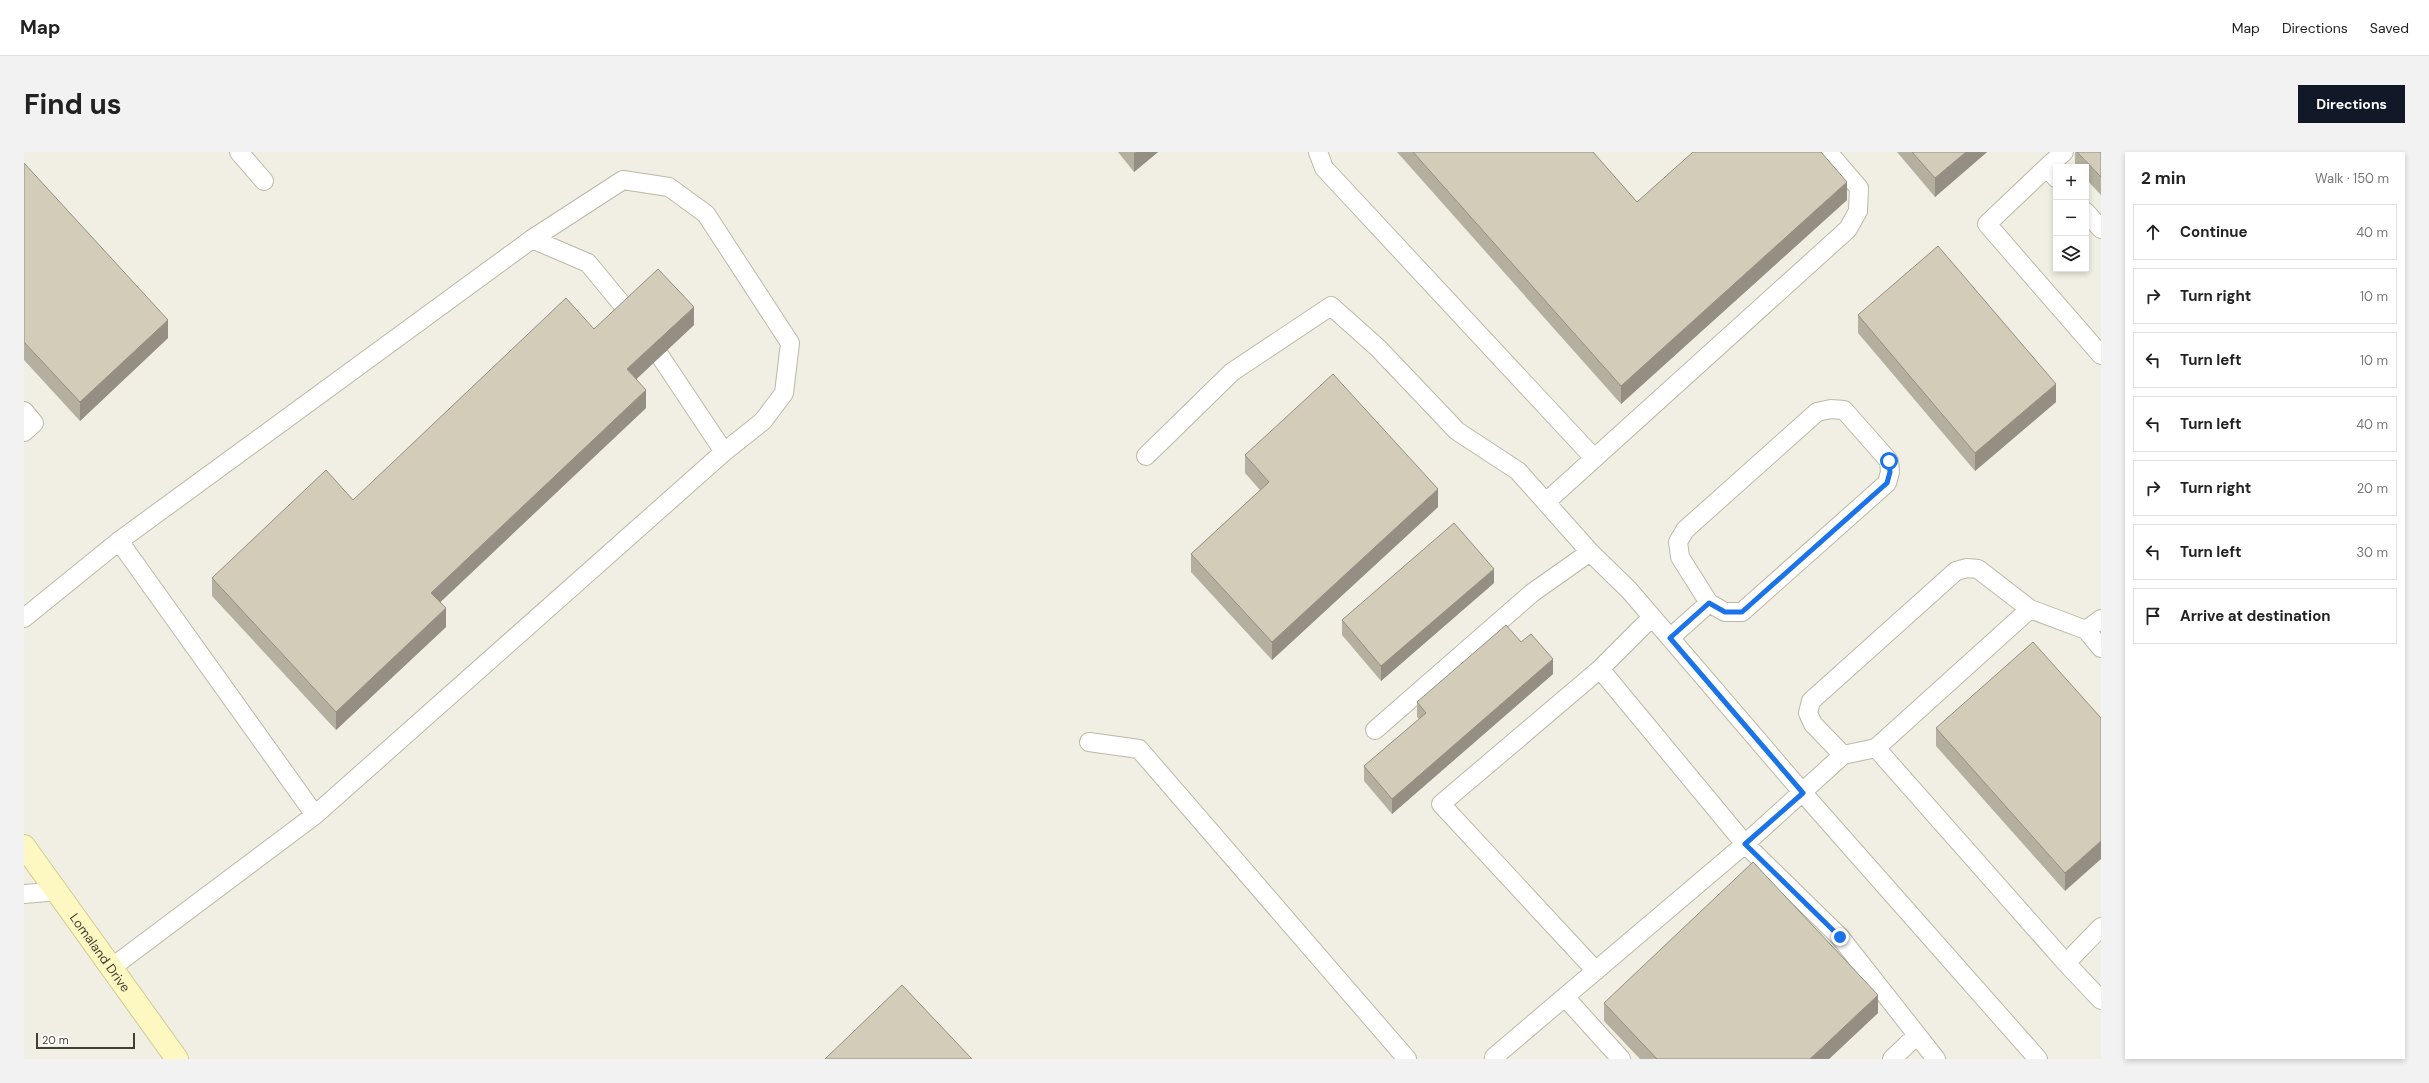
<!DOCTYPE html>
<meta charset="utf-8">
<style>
:root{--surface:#fff;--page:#f2f2f2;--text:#222;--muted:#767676;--line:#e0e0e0;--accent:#111827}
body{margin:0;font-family:"DM Sans",sans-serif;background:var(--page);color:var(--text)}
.controls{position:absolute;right:12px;top:12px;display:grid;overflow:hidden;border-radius:0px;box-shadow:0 2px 6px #0003}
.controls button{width:36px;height:36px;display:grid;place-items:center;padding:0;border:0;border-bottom:1px solid var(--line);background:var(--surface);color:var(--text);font:20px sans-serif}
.scale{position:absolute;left:12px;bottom:10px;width:99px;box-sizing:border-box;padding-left:4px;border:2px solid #433f34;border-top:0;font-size:11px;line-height:14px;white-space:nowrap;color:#433f34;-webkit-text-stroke:3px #fff;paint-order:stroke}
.stop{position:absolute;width:12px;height:12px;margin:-9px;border:3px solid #1a73e8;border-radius:50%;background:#fff}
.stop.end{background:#1a73e8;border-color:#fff;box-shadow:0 1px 4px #0008}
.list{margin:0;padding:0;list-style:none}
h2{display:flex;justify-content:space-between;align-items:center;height:52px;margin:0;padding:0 16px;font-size:17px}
h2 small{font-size:13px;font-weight:400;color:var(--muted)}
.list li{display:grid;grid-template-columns:26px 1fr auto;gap:12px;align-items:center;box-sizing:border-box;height:56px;margin:0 8px 8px;padding:0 8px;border:1px solid var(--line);border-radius:0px}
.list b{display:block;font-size:15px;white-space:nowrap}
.list em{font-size:13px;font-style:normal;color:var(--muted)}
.icon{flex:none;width:22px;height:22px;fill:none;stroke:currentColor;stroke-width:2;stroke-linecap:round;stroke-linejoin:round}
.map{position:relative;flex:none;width:2077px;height:907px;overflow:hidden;border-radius:0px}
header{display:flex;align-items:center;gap:24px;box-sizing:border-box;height:56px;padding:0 20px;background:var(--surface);border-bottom:1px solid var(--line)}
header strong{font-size:19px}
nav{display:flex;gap:22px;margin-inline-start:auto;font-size:14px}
.intro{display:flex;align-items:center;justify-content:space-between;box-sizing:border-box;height:96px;padding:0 24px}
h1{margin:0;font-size:28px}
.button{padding:10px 18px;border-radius:0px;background:var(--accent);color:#fff;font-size:14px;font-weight:700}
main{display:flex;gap:24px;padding:0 24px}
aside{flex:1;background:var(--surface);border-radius:0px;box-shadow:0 2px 6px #0003}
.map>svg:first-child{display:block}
</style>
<header>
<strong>Map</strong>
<nav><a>Map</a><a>Directions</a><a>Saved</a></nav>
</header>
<div class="intro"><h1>Find us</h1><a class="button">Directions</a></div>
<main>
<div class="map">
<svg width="2077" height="907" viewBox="0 0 2077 907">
<rect width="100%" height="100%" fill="#f1efe3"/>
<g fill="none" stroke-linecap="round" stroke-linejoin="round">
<!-- lane casing -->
<g stroke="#bcb8a6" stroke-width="20">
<path id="lane" d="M 215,0 L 240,29
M 1294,0 L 1300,16 L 1570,306
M 2023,15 L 2040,0
M 2032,26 L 2023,15 L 1963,72 L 2077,203
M 2062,60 L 2077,77
M 508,87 L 564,111 L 606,162
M 636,204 L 700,300
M 0,259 L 10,271 L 0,280
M 1122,304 L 1208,220 L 1307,154 L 1354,196 L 1433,279 L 1494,319 L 1566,400
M 1522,350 L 1824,77 L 1834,59 L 1835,36 L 1804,0
M 95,389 L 291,663
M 0,466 L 95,389 L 508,87 L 599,28 L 645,35 L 682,62 L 766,191 L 760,241 L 739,269 L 700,300 L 291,663 L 87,816
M 2062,478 L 2077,467
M 1646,486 L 1685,451 L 1701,460 L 1718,460 L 1863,331 L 1866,320 L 1865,309 L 1820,258 L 1807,257 L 1793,260 L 1661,378 L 1654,390 L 1656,405 L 1685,451
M 2077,496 L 2062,478 L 2006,457 L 1852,596 L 2042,811 L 2077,848
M 1576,517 L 1628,465
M 1351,578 L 1508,441 L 1566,400 L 1605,438 L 1779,641 L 2014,907
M 1065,590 L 1115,597 L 1383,907
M 1819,603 L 1789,572 L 1784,561 L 1787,549 L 1932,419 L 1943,416 L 1954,417 L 2006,457
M 0,742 L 34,739
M 2042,811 L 2077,775
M 1572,819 L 1417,652 L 1576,517 L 1721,692 L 1819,603 L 1852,596
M 1541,845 L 1597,907
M 1472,907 L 1470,905 L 1721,692 L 1816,785 L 1912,907
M 1868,907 L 1892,884"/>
</g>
<!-- secondary casing -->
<g stroke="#d1ca93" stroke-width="24">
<g id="secondary">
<path id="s1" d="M 0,694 L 153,907"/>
</g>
</g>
<!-- lane -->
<use href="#lane" stroke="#fff" stroke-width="18"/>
<!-- secondary -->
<use href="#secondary" stroke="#fdf8c1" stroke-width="22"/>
</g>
<!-- wall -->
<path fill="#b5af9f" d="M 1094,0 L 1134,0 L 1110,20 Z
M 1373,0 L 1569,0 L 1613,50 L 1823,48 L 1597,252 Z
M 1873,0 L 1963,0 L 1911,45 Z
M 2051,0 L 2077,0 L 2077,43 L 2062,27 L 2062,15 L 2051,15 Z
M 0,11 L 144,186 L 56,269 L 0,208 Z
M 1834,163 L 2032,250 L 1951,319 L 1834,181 Z
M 670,173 L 612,227 L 622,256 L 416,450 L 422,475 L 312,578 L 188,444 L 188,426 L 329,348 L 570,177 Z
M 1221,303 L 1414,355 L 1248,508 L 1167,420 L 1167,402 L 1236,338 L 1221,321 Z
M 1470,431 L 1357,529 L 1318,483 L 1318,468 Z
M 1497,490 L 1529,522 L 1368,662 L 1340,629 L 1340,614 L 1395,567 L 1393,565 L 1393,550 Z
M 2077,566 L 2041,739 L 1912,594 L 1912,576 Z
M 1580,851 L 1854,861 L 1805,907 L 1616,907 L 1580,869 Z"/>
<!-- shaded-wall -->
<path fill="#948f82" d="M 1112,0 L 1134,0 L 1110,20 L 1110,1 Z
M 1942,0 L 1963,0 L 1911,45 L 1911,26 Z
M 1823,30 L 1823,48 L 1597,252 L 1597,234 Z
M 670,155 L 670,173 L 603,236 L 603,217 Z
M 144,168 L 144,186 L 56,269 L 56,250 Z
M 2032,232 L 2032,250 L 1951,319 L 1951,301 Z
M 622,238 L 622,256 L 407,459 L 407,441 Z
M 1414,337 L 1414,355 L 1248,508 L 1248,490 Z
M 1470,417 L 1470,431 L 1357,529 L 1357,514 Z
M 422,456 L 422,475 L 312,578 L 312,560 Z
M 1529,507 L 1529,522 L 1368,662 L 1368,647 Z
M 2077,689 L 2077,707 L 2041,739 L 2041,721 Z
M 1854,843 L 1854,861 L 1805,907 L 1786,907 Z"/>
<!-- building -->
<path fill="#d3ccb9" stroke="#948f82" d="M 1389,0 L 1569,0 L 1613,50 L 1669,0 L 1797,0 L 1823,30 L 1597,234 Z
M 1888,0 L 1942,0 L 1911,26 Z
M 2053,0 L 2077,0 L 2077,25 Z
M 0,11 L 144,168 L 56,250 L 0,190 Z
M 1914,94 L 2032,232 L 1951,301 L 1834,163 Z
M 634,117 L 670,155 L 603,217 L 622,238 L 407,441 L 422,456 L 312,560 L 188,426 L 302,318 L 329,348 L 542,146 L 570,177 Z
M 1309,222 L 1414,337 L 1248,490 L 1167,402 L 1245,330 L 1221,303 Z
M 1430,371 L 1470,417 L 1357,514 L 1318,468 Z
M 1482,473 L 1497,490 L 1507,482 L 1529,507 L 1368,647 L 1340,614 L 1402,561 L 1393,550 Z
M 2009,490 L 2077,566 L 2077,689 L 2041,721 L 1912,576 Z
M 1729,710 L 1854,843 L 1786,907 L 1633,907 L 1580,851 Z
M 878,833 L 948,907 L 801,907 Z"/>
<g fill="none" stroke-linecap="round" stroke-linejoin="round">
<!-- route -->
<path stroke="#1a73e8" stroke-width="5" d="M 1816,785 L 1721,692 L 1779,641 L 1646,486 L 1685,451 L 1701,460 L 1718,460 L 1863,331 L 1866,320 L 1865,309"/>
</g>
<g text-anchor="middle" stroke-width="3" stroke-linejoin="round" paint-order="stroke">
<!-- street labels -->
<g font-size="13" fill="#433f34" stroke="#fff">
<text dy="5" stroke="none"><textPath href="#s1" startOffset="131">Lomaland Drive</textPath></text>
</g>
</g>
</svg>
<div class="controls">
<button>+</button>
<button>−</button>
<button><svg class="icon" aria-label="layers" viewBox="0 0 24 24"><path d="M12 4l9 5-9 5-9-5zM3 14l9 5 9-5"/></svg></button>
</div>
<div class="scale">20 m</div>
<div class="stop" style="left:1865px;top:309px"></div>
<div class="stop end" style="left:1816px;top:785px"></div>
</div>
<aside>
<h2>2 min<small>Walk · 150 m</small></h2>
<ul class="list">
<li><svg class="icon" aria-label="ahead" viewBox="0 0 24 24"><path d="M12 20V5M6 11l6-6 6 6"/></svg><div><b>Continue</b></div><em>40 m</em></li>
<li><svg class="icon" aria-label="right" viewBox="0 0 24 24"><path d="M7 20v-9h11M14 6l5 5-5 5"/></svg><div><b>Turn right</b></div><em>10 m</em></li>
<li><svg class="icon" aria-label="left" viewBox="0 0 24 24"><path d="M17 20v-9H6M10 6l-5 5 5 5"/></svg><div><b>Turn left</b></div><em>10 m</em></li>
<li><svg class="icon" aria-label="left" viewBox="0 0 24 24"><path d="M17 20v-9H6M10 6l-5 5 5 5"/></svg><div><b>Turn left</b></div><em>40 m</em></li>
<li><svg class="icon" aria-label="right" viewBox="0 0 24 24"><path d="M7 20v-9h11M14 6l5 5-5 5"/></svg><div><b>Turn right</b></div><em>20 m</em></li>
<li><svg class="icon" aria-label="left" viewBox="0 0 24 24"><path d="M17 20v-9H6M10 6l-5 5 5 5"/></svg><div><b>Turn left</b></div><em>30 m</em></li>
<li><svg class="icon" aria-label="arrive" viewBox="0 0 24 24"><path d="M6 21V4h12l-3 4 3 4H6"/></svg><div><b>Arrive at destination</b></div></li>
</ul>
</aside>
</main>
